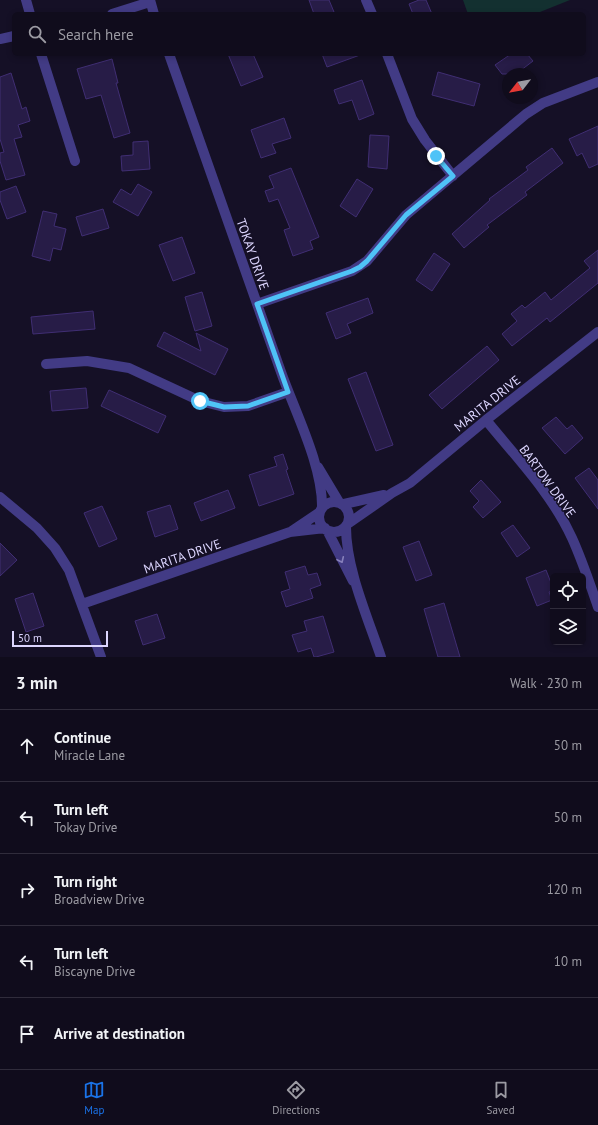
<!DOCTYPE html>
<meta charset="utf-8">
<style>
:root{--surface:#100c1c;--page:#1e1a29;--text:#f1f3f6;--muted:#9c9ba3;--line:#302c3b;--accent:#1a73e8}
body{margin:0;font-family:"PT Sans",sans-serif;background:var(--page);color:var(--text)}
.controls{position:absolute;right:12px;bottom:12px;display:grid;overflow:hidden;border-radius:6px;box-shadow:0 2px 6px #0003}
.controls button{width:36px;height:36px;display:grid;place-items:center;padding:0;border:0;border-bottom:1px solid var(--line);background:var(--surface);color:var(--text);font:20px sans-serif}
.compass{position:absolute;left:502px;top:68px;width:36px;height:36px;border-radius:50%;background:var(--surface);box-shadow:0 2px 6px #0003;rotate:239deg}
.scale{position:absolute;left:12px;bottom:10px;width:96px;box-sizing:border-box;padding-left:4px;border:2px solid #dcd5fe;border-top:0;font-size:11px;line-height:14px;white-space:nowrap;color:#dcd5fe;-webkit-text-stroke:3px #151026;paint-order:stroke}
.stop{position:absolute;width:12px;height:12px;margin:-9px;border:3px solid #4fc3f7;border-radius:50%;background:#fff}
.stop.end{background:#4fc3f7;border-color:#fff;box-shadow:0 1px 4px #0008}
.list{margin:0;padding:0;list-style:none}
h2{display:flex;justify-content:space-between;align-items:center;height:52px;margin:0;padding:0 16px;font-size:17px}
h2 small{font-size:13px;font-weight:400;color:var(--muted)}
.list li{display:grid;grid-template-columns:26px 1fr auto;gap:12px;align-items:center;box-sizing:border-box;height:72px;padding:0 16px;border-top:1px solid var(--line)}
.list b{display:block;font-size:15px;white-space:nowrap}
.list p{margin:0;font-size:13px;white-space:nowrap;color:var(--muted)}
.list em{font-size:13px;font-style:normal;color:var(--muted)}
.icon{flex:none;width:22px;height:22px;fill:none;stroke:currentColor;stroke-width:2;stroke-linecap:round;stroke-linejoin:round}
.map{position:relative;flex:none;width:598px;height:657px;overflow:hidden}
.search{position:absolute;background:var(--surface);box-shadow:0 2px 6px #0003;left:12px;right:12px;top:12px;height:44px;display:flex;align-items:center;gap:10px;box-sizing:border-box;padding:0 14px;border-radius:6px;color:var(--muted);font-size:15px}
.sheet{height:412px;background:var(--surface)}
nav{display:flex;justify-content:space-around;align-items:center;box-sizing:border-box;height:56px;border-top:1px solid var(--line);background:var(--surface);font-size:11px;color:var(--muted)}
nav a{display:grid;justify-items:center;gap:2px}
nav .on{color:var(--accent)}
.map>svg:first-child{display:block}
</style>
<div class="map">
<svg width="598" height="657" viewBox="0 0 598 657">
<rect width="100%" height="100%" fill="#151026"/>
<!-- green -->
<path fill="#133030" d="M 463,0 L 570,0 L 535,14 L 468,14 Z"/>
<!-- building -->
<path fill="#271c47" stroke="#402e73" d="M 309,0 L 329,0 L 334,12 L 328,14 L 314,14 Z
M 419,0 L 426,0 L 432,14 L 413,14 L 409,4 Z
M 228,54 L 253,54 L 263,77 L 241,86 Z
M 322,54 L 360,54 L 360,55 L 327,67 Z
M 511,54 L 527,54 L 533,61 L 516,74 L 502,74 L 495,65 Z
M 112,59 L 118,83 L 116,83 L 130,133 L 114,138 L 101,95 L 86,99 L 77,69 Z
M 438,72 L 480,84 L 474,106 L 432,95 Z
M 11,73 L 22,109 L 26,107 L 30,121 L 18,125 L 22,137 L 14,139 L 25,175 L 6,180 L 0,161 L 0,153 L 4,152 L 0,139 L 0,77 Z
M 362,80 L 374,114 L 359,120 L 352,100 L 339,104 L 334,90 Z
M 284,118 L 291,138 L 272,144 L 276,153 L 261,158 L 251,130 Z
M 598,126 L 598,164 L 589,168 L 582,153 L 577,156 L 569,139 Z
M 370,135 L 389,136 L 387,169 L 368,167 Z
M 148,141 L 150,169 L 122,171 L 121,156 L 133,155 L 133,142 Z
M 552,148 L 563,163 L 525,192 L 527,195 L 487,225 L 489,227 L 464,248 L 452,234 L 490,200 L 489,199 L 528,170 L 526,167 Z
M 291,168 L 319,237 L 310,241 L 313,249 L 293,256 L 284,230 L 290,228 L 278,199 L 269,202 L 265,191 L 274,188 L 269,176 Z
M 357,179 L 373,189 L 356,217 L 340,206 Z
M 138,184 L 152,192 L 138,216 L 113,202 L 121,189 L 131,195 Z
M 16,186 L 26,212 L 7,219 L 0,200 L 0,192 Z
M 103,209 L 109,228 L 82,236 L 76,217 Z
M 43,211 L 57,214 L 54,226 L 66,229 L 61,250 L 53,248 L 50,261 L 32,256 Z
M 182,237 L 195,273 L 173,281 L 159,245 Z
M 598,250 L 598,283 L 550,322 L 547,318 L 512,346 L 502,334 L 517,321 L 511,314 L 522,305 L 525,308 L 545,292 L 551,300 L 590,268 L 584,261 Z
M 434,253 L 450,264 L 432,291 L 416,280 Z
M 202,292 L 212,326 L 195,331 L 185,297 Z
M 368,298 L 373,313 L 347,324 L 351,333 L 336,339 L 326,313 Z
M 93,311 L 95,329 L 33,334 L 31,317 Z
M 164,332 L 201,351 L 196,333 L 228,349 L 215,375 L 157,346 Z
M 487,346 L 499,360 L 442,409 L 429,395 Z
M 366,372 L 393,445 L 376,451 L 348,379 Z
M 86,388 L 88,408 L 52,411 L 50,391 Z
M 109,390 L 166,416 L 158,433 L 101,406 Z
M 556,417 L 567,429 L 572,425 L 583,438 L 565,454 L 542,428 Z
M 283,454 L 288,469 L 286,470 L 294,494 L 259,506 L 249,475 L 277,466 L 274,457 Z
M 589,468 L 598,480 L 598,509 L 575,478 Z
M 481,480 L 501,502 L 483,518 L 473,507 L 479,501 L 470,491 Z
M 228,490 L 235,508 L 201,521 L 194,503 Z
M 170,505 L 178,529 L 155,537 L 147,512 Z
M 102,506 L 117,539 L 99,547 L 84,513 Z
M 513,525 L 530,548 L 517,557 L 501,533 Z
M 419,541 L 432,575 L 416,581 L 403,547 Z
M 0,543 L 17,560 L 0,576 Z
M 305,566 L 308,575 L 317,573 L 321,585 L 310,589 L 313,598 L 286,607 L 281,592 L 290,589 L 285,572 Z
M 546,570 L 553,588 L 553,590 L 549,592 L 552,600 L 537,606 L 526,578 Z
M 33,593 L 44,626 L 26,632 L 15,599 Z
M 444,603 L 460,657 L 438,657 L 424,609 Z
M 157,614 L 165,638 L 143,645 L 135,621 Z
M 323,616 L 334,652 L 316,657 L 314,657 L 311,648 L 298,652 L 292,635 L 307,631 L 304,621 Z"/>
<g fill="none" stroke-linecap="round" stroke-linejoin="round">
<!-- street -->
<path stroke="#423b85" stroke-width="10" d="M 26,0 L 30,14
M 150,0 L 154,14
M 366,0 L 372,14
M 112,14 L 150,2
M 0,39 L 14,36
M 41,54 L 75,161
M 169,54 C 206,160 243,266 281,372 C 295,412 323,466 322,508
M 387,54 L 412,119 L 425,140 L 453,176
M 257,304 L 352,271 L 367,261 L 406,215 L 526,114 L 543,103 L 598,82
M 46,364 L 87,361 L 129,368 L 200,401 L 224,407 L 248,406 L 288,392
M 486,420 C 516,457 552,494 572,538 C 582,560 590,584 598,607
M 318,467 L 339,502
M 0,497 L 37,528 L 55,548 L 69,570 L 101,657
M319 517a15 15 0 1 1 30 0a15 15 0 1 1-30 0Z
M 344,504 L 384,495
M 349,523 L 392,493 L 410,483 L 486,420 L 598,332
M 346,527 C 346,569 368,618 381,657
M 327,530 L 353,581
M 292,531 L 320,512
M 82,604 L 290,532 L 325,528"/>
</g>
<!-- one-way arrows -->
<defs><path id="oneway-chevron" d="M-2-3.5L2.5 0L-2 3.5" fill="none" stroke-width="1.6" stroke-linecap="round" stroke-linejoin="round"/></defs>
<use stroke="#8780bb" href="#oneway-chevron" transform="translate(341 560) rotate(65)"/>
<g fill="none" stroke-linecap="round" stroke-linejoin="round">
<!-- route -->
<path stroke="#4fc3f7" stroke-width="5" d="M 200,401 L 224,407 L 248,406 L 288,392 L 257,304 L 352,271 L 360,267 L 367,261 L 406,215 L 453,176 L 436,156"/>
</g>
<g text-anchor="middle" stroke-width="3" stroke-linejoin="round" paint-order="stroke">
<!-- street labels -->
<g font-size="13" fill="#dcd5fe" stroke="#151026">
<text transform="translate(253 254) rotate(71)" y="5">TOKAY DRIVE</text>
<text transform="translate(487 403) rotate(-39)" y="5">MARITA DRIVE</text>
<text transform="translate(548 481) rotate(54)" y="5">BARTOW DRIVE</text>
<text transform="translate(182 556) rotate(-19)" y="5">MARITA DRIVE</text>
</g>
</g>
</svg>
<div class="controls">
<button><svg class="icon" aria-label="locate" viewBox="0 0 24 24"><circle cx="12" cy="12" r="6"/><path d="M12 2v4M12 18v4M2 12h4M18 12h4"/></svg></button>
<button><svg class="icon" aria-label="layers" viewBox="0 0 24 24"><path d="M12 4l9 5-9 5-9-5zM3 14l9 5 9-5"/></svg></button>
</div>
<svg class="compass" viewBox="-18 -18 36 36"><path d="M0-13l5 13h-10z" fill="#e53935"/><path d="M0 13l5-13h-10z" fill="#9c9ba3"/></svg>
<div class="scale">50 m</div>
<div class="stop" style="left:200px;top:401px"></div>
<div class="stop end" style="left:436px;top:156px"></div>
<div class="search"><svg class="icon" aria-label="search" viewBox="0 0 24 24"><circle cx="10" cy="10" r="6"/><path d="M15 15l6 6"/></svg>Search here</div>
</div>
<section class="sheet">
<h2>3 min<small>Walk · 230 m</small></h2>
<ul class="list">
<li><svg class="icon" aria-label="ahead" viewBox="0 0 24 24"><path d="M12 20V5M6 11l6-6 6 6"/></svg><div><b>Continue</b><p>Miracle Lane</p></div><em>50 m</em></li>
<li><svg class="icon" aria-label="left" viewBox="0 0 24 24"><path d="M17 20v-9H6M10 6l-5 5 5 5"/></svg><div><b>Turn left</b><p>Tokay Drive</p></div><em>50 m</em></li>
<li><svg class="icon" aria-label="right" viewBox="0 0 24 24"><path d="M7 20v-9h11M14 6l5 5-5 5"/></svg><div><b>Turn right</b><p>Broadview Drive</p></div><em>120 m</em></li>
<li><svg class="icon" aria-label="left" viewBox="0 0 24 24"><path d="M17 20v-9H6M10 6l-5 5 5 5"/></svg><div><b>Turn left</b><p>Biscayne Drive</p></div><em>10 m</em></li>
<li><svg class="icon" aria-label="arrive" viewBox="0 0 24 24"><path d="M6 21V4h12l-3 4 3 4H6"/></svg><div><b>Arrive at destination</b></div></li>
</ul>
</section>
<nav>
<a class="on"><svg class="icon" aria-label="map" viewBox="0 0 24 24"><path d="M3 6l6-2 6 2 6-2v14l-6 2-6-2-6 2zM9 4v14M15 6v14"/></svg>Map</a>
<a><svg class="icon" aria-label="directions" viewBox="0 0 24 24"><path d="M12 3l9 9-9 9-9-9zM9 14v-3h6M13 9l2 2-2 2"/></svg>Directions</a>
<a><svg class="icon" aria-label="saved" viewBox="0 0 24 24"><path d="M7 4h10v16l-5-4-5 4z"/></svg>Saved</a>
</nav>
